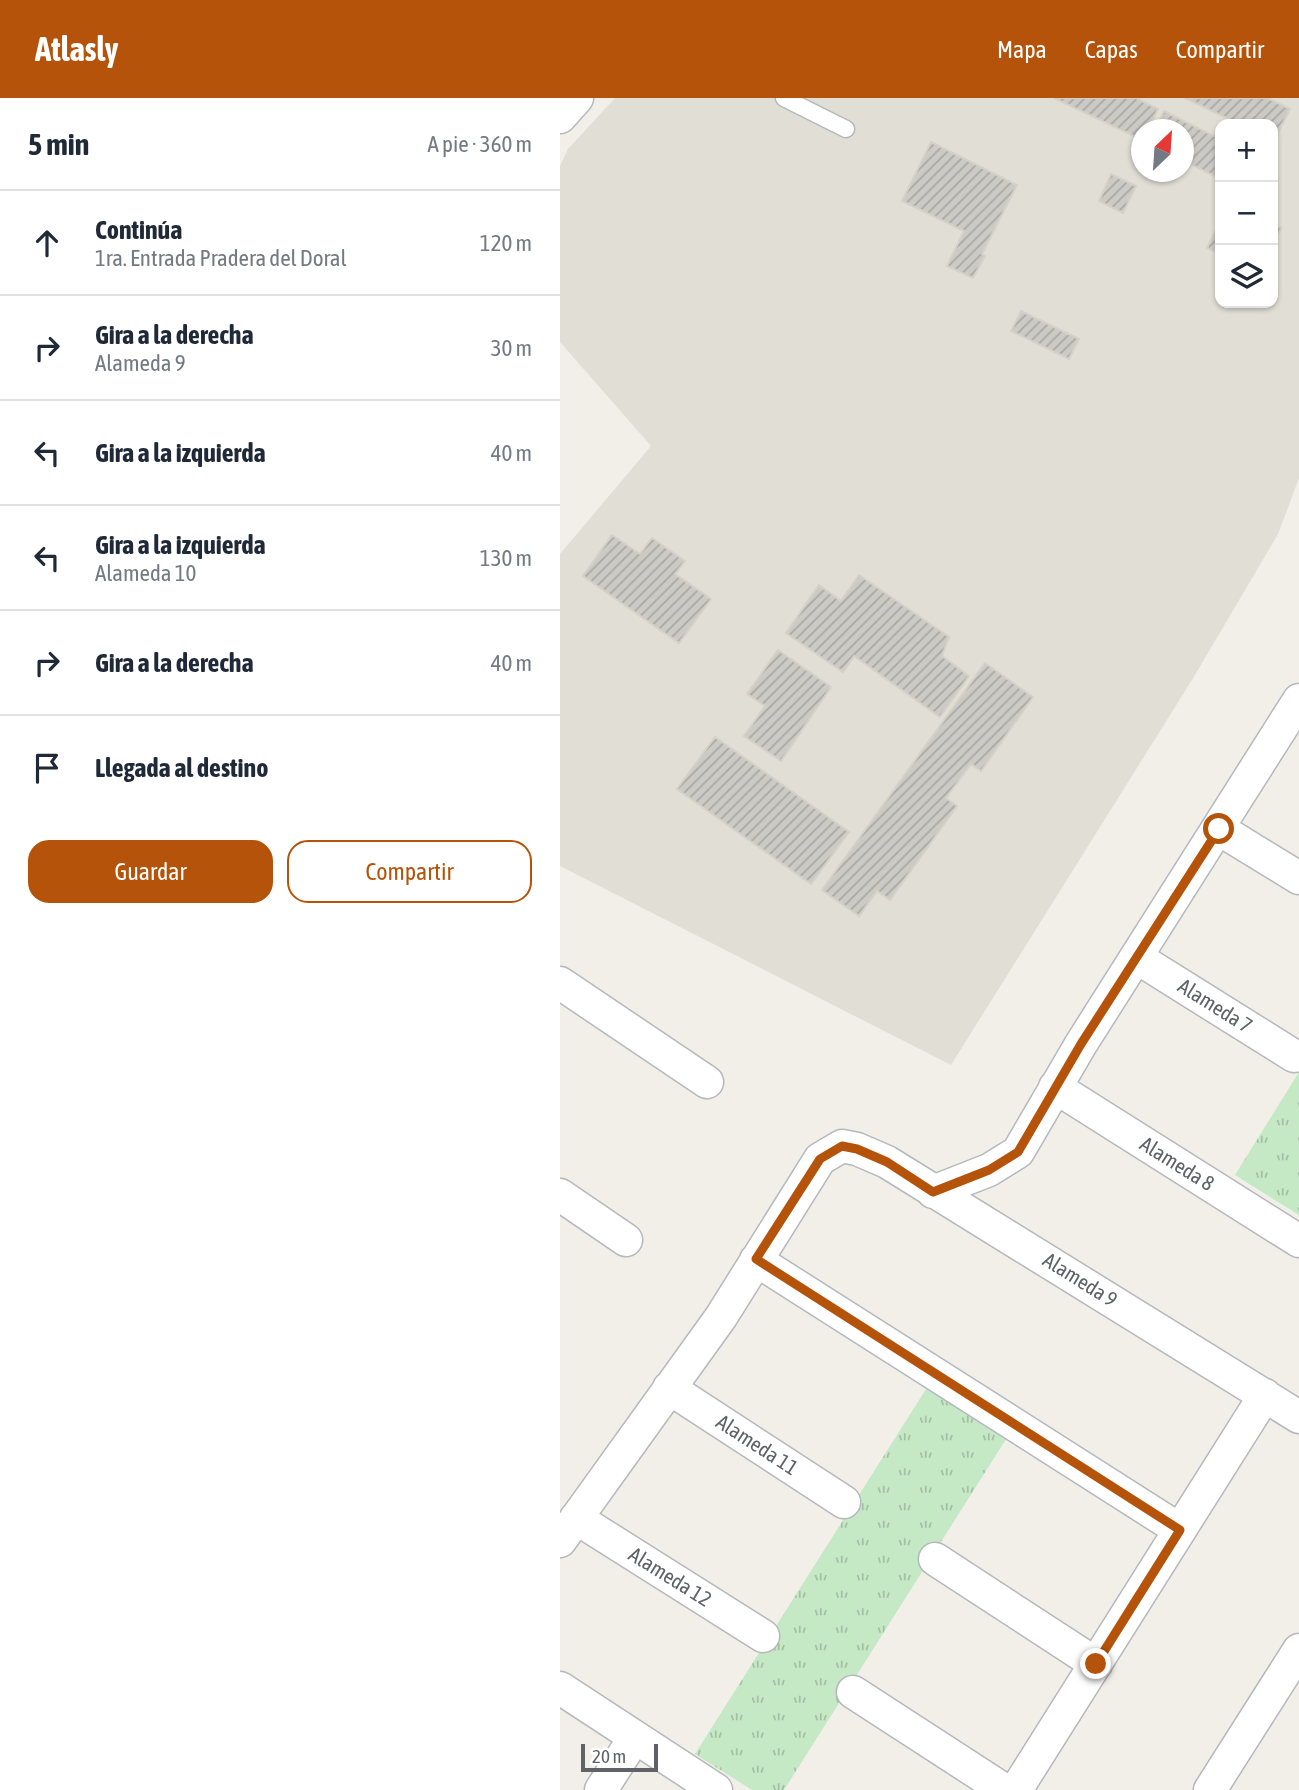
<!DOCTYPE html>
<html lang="es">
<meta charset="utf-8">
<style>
:root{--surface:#fff;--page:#f6f6f7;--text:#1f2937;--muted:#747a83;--line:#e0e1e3;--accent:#b45309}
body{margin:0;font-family:"Asap Condensed",sans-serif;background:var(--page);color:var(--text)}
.controls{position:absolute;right:21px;top:21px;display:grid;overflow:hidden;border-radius:14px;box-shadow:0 2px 5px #0004}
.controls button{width:63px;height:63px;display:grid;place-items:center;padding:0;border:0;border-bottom:2px solid var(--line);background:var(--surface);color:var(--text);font:35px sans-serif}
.compass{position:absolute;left:571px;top:21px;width:63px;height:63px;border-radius:50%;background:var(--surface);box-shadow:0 2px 5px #0004;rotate:25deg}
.scale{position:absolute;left:21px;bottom:18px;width:77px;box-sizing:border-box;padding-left:7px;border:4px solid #5f6368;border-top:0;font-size:19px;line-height:24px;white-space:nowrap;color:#5f6368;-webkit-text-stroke:5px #fff;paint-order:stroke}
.stop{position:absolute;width:21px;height:21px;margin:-16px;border:5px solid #b45309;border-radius:50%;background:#fff}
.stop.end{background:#b45309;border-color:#fff;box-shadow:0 2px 7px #0008}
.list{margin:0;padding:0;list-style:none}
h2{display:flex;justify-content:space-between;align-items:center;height:91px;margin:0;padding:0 28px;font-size:30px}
h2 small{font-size:23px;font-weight:400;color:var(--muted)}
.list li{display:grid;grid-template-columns:46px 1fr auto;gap:21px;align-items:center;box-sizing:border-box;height:105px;padding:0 28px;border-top:2px solid var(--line)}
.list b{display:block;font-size:26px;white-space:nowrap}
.list p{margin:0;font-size:23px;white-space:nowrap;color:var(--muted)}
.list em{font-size:23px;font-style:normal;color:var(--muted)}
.actions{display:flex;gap:14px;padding:21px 28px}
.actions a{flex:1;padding:16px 0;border:2px solid var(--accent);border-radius:21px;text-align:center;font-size:24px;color:var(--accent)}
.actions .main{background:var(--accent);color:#fff}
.icon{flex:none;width:38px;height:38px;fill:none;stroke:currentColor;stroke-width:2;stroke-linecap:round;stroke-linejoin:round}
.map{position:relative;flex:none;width:739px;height:1692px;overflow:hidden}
header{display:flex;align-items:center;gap:42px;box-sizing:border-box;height:98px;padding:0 35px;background:var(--accent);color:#fff}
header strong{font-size:33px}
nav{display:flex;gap:38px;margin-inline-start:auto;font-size:24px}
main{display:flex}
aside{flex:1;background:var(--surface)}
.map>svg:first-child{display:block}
</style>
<header>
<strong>Atlasly</strong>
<nav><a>Mapa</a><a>Capas</a><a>Compartir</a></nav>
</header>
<main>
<aside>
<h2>5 min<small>A pie · 360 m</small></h2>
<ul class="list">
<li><svg class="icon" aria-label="ahead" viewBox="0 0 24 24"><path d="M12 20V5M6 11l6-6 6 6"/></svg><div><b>Continúa</b><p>1ra. Entrada Pradera del Doral</p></div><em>120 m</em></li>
<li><svg class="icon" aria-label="right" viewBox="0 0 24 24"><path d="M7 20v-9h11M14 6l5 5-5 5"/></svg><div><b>Gira a la derecha</b><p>Alameda 9</p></div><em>30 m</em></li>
<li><svg class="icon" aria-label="left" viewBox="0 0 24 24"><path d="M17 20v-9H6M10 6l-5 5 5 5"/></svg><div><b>Gira a la izquierda</b></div><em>40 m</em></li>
<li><svg class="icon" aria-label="left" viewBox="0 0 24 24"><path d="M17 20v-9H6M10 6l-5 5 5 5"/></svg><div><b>Gira a la izquierda</b><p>Alameda 10</p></div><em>130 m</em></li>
<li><svg class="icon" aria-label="right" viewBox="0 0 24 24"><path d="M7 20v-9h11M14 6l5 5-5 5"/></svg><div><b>Gira a la derecha</b></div><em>40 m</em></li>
<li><svg class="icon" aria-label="arrive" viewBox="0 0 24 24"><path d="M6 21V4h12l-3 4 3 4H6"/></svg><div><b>Llegada al destino</b></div></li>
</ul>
<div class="actions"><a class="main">Guardar</a><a>Compartir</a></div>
</aside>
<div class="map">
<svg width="739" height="1692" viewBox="0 0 739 1692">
<defs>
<pattern id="grass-tufts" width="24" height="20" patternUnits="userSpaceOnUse" patternTransform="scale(1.75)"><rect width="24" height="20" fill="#c5e8c5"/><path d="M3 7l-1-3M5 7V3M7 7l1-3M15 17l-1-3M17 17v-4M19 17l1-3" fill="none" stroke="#a3c0a4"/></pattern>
<pattern id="building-hatch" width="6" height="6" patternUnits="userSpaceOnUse" patternTransform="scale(1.75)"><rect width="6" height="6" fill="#cccac5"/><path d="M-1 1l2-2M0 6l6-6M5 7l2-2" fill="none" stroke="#a9a8a4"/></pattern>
</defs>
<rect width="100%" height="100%" fill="#f1efe8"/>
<!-- education -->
<path fill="#e1ded6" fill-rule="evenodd" d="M 55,0 L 739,0 L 739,380 L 718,436 L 632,582 L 391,967 L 0,768 L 0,456 L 91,348 L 0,244 L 0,68 L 8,51 ZM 660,26 L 713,26 L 713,205 L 660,205 ZM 582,32 L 624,32 L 624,74 L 582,74 Z"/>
<!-- grass -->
<path fill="url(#grass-tufts)" d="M 739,974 L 739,1117 L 675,1077 Z
M 368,1288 L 448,1338 L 224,1692 L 192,1692 L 135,1656 Z"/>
<!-- building -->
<path fill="url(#building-hatch)" stroke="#d6d1c6" stroke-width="2" d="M 494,0 L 576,0 L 598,11 L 588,32 L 582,32 L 582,42 Z
M 625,0 L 707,0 L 730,11 L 714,43 L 713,26 L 679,26 Z
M 604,13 L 660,41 L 660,81 L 624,63 L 624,32 L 595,32 Z
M 371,44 L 457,87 L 422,156 L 425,158 L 413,180 L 387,168 L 404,133 L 342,103 Z
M 551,76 L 576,88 L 563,115 L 539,103 Z
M 660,123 L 660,156 L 647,150 Z
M 713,126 L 721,130 L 713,146 Z
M 461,213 L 519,241 L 509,261 L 451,233 Z
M 52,437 L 80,456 L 92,440 L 125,463 L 115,476 L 151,501 L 119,545 L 23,478 Z
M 299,477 L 389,539 L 382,558 L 409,578 L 380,619 L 294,558 L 283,574 L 226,535 L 259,487 L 281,503 Z
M 218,552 L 271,589 L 221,663 L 184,638 L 205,608 L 187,596 Z
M 425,565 L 473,599 L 421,673 L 411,666 L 386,700 L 397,708 L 330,802 L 317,793 L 299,818 L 262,792 Z
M 155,639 L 289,734 L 251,786 L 117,691 Z"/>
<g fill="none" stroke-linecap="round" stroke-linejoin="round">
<!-- service casing -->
<g stroke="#b5b8bc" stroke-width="19">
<path id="service" d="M 224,0 L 286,31"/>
</g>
<!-- minor casing -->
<g stroke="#b5b8bc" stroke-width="35">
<path id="minor" d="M 0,19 L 17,0
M 659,731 L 739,780
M 576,859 L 734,958
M 0,885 L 147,984
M 495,989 L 739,1143
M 373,1094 L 429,1072 L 458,1054 L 521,946 L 739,602
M 0,1097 L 66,1142
M 196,1162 L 620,1432
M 109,1290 L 284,1404
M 16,1420 L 203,1538
M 0,1443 L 161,1219 L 260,1061 L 282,1048 L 297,1051 L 327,1064 L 739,1319
M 375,1461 L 536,1566
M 0,1590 L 156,1692
M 293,1594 L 444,1692
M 41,1692 L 75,1639
M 456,1692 L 705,1297
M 650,1692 L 739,1552"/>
</g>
<!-- service -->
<use href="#service" stroke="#fff" stroke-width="16"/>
<!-- minor -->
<use href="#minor" stroke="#fff" stroke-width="32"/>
</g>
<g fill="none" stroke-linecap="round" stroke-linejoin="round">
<!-- route -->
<path stroke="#b45309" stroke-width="9" d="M 536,1566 L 620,1432 L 196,1161 L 260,1061 L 282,1048 L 297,1051 L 327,1064 L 373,1094 L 429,1072 L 458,1054 L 521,946 L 659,731"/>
</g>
<g text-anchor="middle" stroke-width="5" stroke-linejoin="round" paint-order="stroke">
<!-- street labels -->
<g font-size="21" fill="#5f6368" stroke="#fff">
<text transform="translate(655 908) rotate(32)" y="7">Alameda 7</text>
<text transform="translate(617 1066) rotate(32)" y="7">Alameda 8</text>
<text transform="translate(520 1182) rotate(32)" y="7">Alameda 9</text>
<text transform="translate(197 1347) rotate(33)" y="7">Alameda 11</text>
<text transform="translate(110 1479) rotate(32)" y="7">Alameda 12</text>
</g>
</g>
</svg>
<div class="controls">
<button>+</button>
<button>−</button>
<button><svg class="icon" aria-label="layers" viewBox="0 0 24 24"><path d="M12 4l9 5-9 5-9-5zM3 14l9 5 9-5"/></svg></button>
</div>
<svg class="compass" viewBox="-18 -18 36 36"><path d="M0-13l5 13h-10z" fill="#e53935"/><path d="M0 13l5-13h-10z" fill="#747a83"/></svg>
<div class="scale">20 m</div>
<div class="stop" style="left:659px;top:731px"></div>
<div class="stop end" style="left:536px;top:1566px"></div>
</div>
</main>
